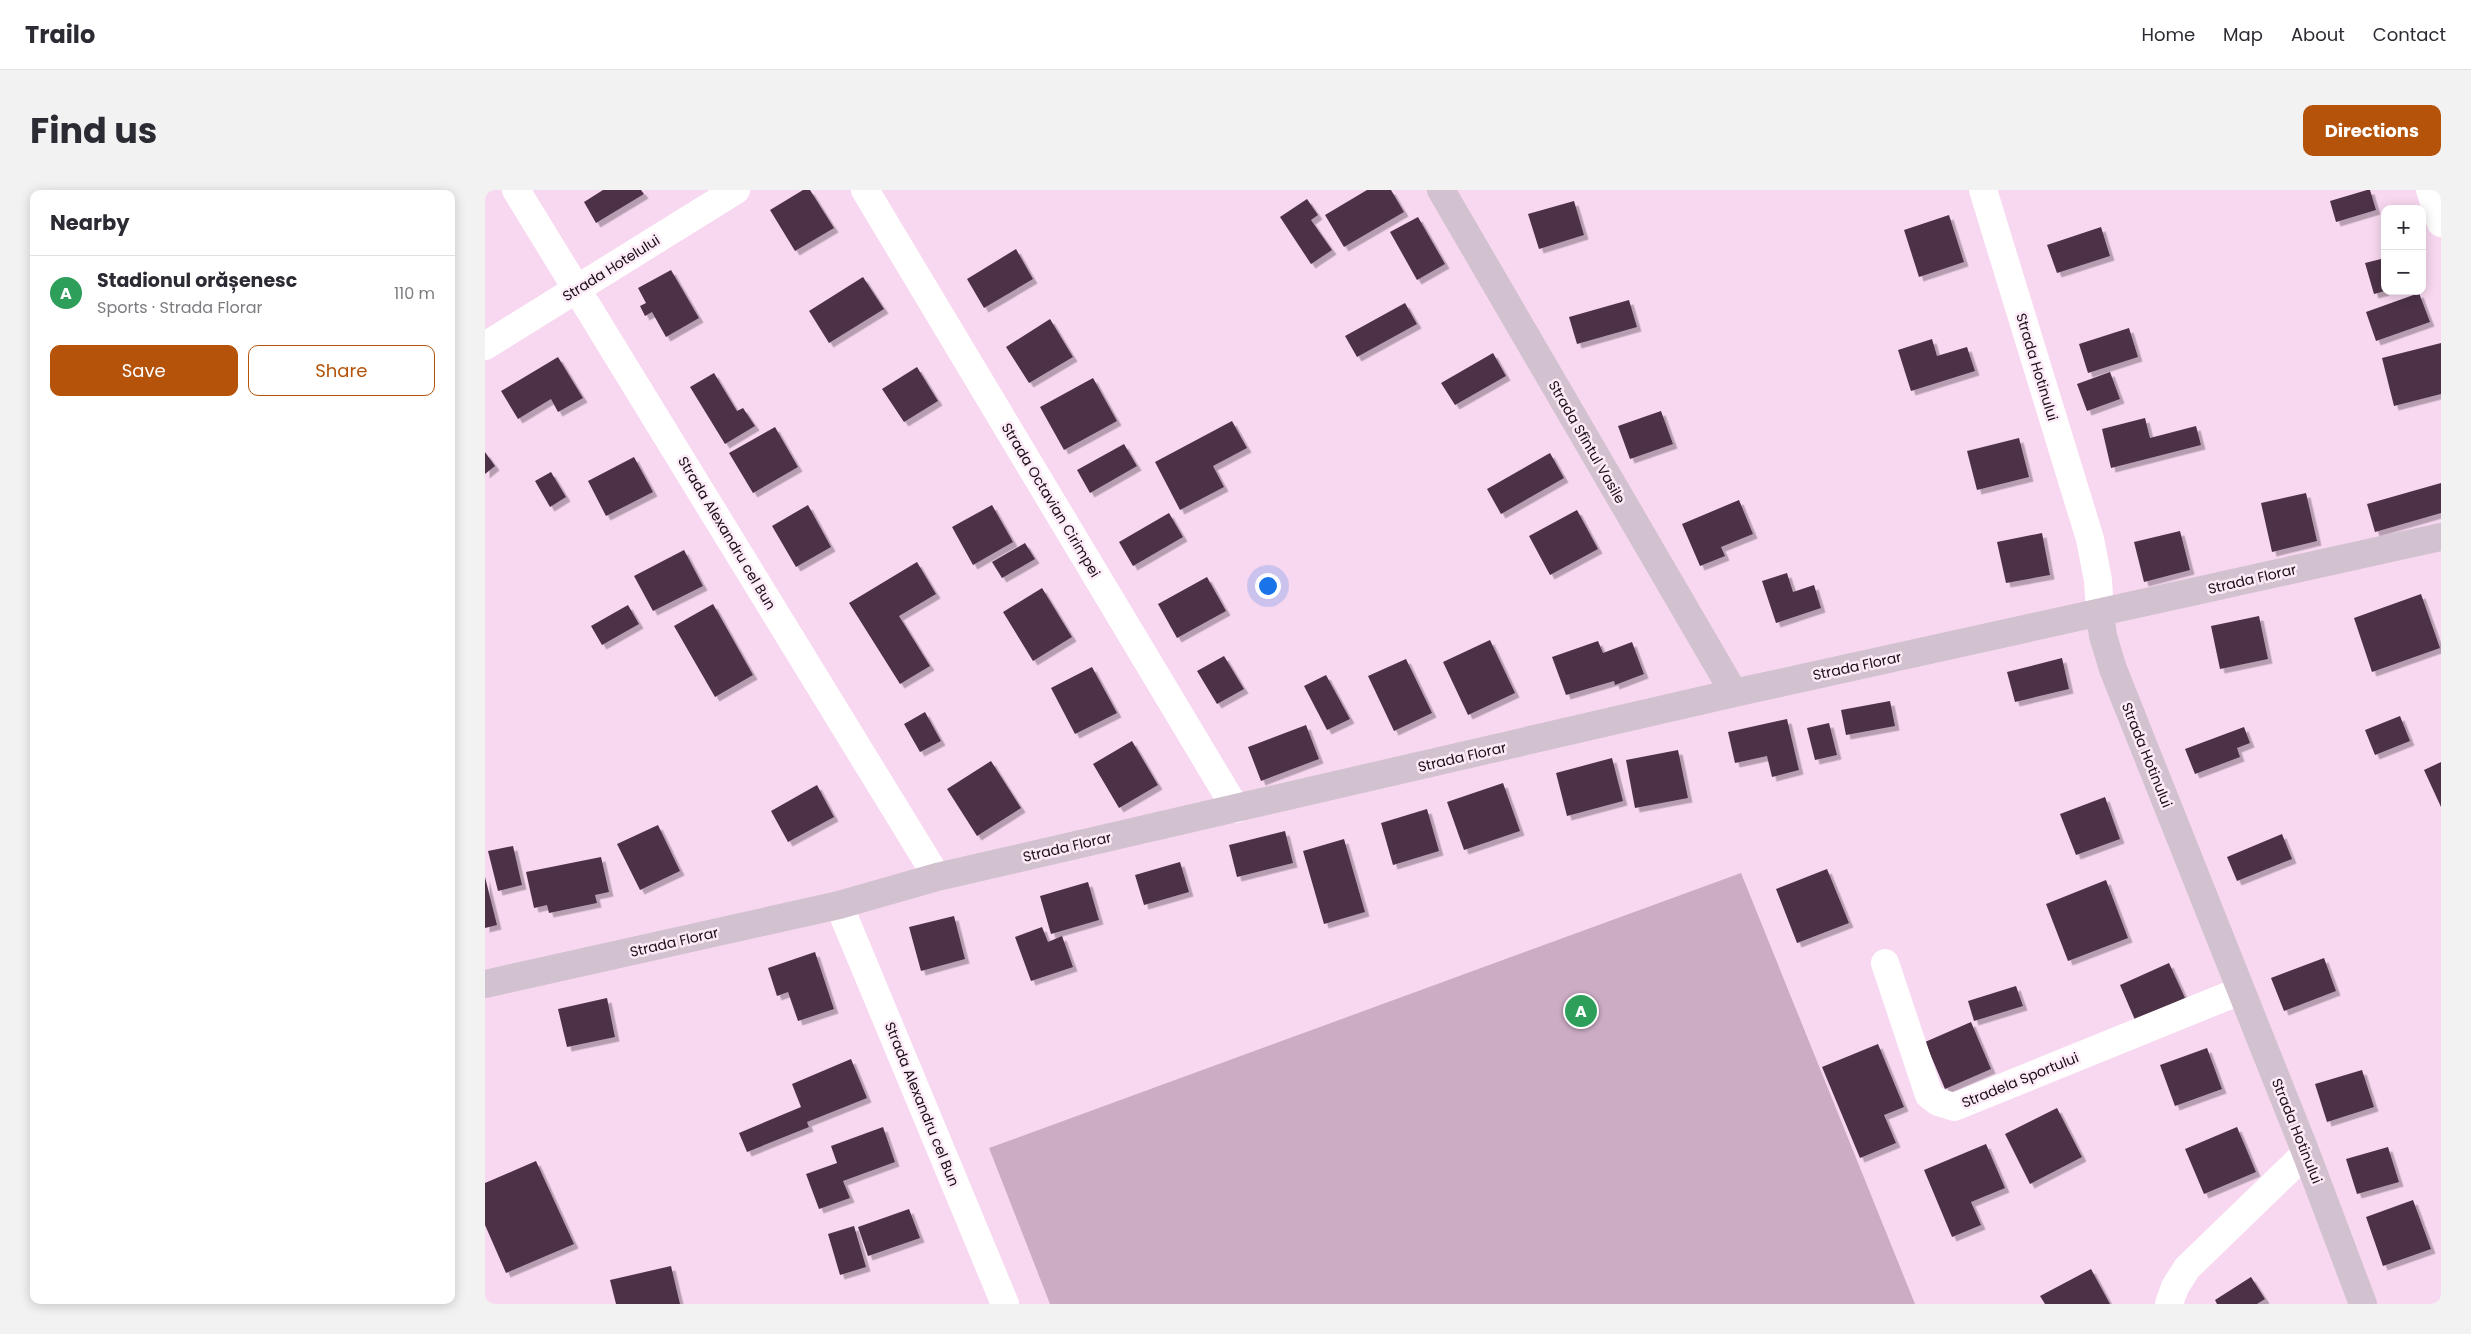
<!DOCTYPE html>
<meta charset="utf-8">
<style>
:root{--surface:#fff;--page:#f2f2f3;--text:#2b2b33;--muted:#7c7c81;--line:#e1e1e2;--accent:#b45309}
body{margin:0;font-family:Poppins,sans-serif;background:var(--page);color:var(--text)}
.controls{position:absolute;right:15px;top:15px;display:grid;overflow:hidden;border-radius:10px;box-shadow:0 2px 12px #0003}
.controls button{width:45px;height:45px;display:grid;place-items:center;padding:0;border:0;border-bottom:1px solid var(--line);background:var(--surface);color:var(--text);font:25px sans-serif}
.you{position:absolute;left:782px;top:395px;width:18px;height:18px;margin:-12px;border:4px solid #fff;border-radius:50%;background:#1a73e8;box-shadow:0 0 0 8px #1a73e833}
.badge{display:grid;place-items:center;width:32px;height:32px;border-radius:50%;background:var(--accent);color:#fff;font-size:16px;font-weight:700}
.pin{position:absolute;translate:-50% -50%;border:2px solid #fff;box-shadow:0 1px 5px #0006}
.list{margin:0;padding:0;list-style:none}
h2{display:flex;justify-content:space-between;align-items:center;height:65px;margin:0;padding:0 20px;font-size:21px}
h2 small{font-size:16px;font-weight:400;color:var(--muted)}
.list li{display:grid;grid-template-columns:32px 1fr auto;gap:15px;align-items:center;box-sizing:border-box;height:75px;padding:0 20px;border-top:1px solid var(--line)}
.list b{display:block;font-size:19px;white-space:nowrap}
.list p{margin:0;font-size:16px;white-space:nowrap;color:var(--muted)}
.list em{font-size:16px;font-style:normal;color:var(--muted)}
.actions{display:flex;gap:10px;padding:15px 20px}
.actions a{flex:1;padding:11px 0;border:1px solid var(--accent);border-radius:10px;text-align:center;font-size:18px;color:var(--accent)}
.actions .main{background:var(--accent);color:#fff}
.map{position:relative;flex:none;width:1956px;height:1114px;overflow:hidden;border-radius:10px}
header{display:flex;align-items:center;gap:30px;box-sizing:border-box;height:70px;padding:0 25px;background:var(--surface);border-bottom:1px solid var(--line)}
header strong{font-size:24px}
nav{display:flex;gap:28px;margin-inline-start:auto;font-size:18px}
.intro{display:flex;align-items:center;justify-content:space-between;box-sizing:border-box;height:120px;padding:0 30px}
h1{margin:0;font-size:35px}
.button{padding:12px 22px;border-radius:10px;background:var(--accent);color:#fff;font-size:18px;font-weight:700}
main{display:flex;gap:30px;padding:0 30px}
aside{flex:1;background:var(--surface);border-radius:10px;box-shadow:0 2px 12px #0003}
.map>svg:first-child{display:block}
</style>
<header>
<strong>Trailo</strong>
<nav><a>Home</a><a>Map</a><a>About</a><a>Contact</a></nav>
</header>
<div class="intro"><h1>Find us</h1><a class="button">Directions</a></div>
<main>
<aside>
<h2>Nearby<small></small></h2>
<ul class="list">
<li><span class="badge" style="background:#2e9e5b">A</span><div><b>Stadionul orășenesc</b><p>Sports · Strada Florar</p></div><em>110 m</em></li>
</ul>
<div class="actions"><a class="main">Save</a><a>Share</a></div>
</aside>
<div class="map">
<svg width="1956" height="1114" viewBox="0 0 1956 1114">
<defs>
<filter id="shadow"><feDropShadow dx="4.5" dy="4.5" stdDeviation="0" flood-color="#0004"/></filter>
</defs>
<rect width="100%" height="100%" fill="#f8d8f0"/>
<!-- green -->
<path fill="#ccacc4" d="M 1256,683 L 1430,1114 L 565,1114 L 504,958 Z"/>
<!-- building -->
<path fill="#4d3247" filter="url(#shadow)" d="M 118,0 L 156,0 L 159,4 L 111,33 L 99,12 Z
M 318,0 L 325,0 L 349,38 L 310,61 L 285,20 Z
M 882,0 L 906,0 L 919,22 L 859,57 L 840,25 Z
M 1882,0 L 1885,0 L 1891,20 L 1851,32 L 1845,11 Z
M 822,9 L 833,25 L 826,30 L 847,60 L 826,74 L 795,27 Z
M 1089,11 L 1099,45 L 1054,59 L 1043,24 Z
M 1464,25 L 1479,72 L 1434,87 L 1419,40 Z
M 933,27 L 960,74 L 932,90 L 905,42 Z
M 1616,37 L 1625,66 L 1572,83 L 1562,55 Z
M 531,59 L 548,89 L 499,118 L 482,89 Z
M 1900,68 L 1900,101 L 1889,104 L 1880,73 Z
M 186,80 L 214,128 L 181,147 L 167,122 L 160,126 L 155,116 L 161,113 L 153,98 Z
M 378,87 L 399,119 L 344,153 L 324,121 Z
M 1934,103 L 1945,132 L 1891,151 L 1881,122 Z
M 1144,110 L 1152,137 L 1092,154 L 1084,127 Z
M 920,113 L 932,134 L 872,167 L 860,146 Z
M 565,129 L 588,167 L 544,193 L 521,157 Z
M 1644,138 L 1653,167 L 1603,183 L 1594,154 Z
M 1447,149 L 1452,166 L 1482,157 L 1490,181 L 1426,201 L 1413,160 Z
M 1956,153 L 1956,204 L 1909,216 L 1897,168 Z
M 1008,163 L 1021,186 L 970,215 L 956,193 Z
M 73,167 L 98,208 L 73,222 L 66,209 L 33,229 L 16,201 Z
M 432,177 L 453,211 L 419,232 L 397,199 Z
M 1625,182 L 1635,209 L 1602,221 L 1592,194 Z
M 229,183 L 252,221 L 258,218 L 270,236 L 240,254 L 205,197 Z
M 608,188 L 632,231 L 579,260 L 555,217 Z
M 1176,221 L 1188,254 L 1145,269 L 1133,236 Z
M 1660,228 L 1665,248 L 1711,236 L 1716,255 L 1626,278 L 1617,239 Z
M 747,231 L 762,258 L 728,276 L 739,297 L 695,320 L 670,272 Z
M 290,237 L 313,277 L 268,303 L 244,263 Z
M 1534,248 L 1544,287 L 1492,300 L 1482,261 Z
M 639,254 L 652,276 L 605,303 L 592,280 Z
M 0,262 L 10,276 L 0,284 Z
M 1065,263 L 1079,288 L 1016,324 L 1002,299 Z
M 149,267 L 168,302 L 121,326 L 103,291 Z
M 66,282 L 81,307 L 65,317 L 50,291 Z
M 1956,293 L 1956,323 L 1890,342 L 1882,314 Z
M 1821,303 L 1832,351 L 1787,362 L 1776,313 Z
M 1254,310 L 1268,344 L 1236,357 L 1240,366 L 1215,376 L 1197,334 Z
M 323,315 L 346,357 L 311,377 L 287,336 Z
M 507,315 L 528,352 L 488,375 L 467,337 Z
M 1092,320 L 1113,359 L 1065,385 L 1044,346 Z
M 684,323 L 698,347 L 648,376 L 634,352 Z
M 1695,341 L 1705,380 L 1659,392 L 1649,352 Z
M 1557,343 L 1565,385 L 1521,393 L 1512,352 Z
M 540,353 L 550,369 L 517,388 L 507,372 Z
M 199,360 L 218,396 L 168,421 L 149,386 Z
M 432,372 L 451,404 L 414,426 L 445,476 L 415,494 L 364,413 Z
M 1302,383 L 1308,402 L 1329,395 L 1336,418 L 1291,433 L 1277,391 Z
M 722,387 L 741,421 L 692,448 L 673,414 Z
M 557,398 L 587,447 L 548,471 L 518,422 Z
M 1936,404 L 1955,458 L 1887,482 L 1869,428 Z
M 228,414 L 268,485 L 230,507 L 189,436 Z
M 143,415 L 154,434 L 117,455 L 106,436 Z
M 1774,426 L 1783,469 L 1735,479 L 1726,436 Z
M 1005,450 L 1030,503 L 983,525 L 958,472 Z
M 1113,451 L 1118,463 L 1147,452 L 1159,484 L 1130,495 L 1129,491 L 1081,505 L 1067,467 Z
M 739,466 L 759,499 L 732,514 L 712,481 Z
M 1577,468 L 1584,499 L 1530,512 L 1522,482 Z
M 921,469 L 947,523 L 909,541 L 883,486 Z
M 607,477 L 632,523 L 590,544 L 566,498 Z
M 841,485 L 865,529 L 842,540 L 819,496 Z
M 1405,511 L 1410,536 L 1361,545 L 1356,520 Z
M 440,522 L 456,551 L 435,562 L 419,534 Z
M 1915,526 L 1925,551 L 1890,565 L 1880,540 Z
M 1302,529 L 1314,580 L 1287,587 L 1282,566 L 1250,573 L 1243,542 Z
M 1344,533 L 1352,565 L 1330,570 L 1322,538 Z
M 821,535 L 834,569 L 776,591 L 763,557 Z
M 1759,537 L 1765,553 L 1752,558 L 1755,567 L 1710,584 L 1700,559 Z
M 647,551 L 673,595 L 634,618 L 608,574 Z
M 1193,560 L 1203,608 L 1150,618 L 1141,570 Z
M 1127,568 L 1138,611 L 1082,626 L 1071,583 Z
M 506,571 L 536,618 L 492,646 L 462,599 Z
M 1956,572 L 1956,617 L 1939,580 Z
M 1018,593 L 1035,641 L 979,660 L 962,612 Z
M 332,595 L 349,627 L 303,652 L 286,621 Z
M 1620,607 L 1635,649 L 1591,665 L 1575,624 Z
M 942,619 L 954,661 L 908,675 L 896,633 Z
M 173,635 L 195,681 L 155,700 L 132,654 Z
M 800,641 L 808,673 L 752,687 L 744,655 Z
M 1797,644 L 1807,669 L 1752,691 L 1742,667 Z
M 859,649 L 880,722 L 839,734 L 818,661 Z
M 28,656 L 37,695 L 13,701 L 3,661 Z
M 116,667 L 124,702 L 110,705 L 112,713 L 64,723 L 62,715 L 49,718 L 41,682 Z
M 695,672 L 704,702 L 659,715 L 650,685 Z
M 1342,679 L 1364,733 L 1312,753 L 1291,699 Z
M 0,687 L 12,735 L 0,738 Z
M 1621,690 L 1643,748 L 1583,771 L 1561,714 Z
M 603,692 L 614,730 L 566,744 L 555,706 Z
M 469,726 L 480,769 L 436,781 L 424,737 Z
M 557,737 L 563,752 L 577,746 L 588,777 L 546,791 L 530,747 Z
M 330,762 L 349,819 L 313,831 L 303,802 L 292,806 L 283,778 Z
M 1839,768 L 1851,801 L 1799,821 L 1786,788 Z
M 1684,773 L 1700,808 L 1650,830 L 1635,795 Z
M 1531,796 L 1538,816 L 1489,831 L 1483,811 Z
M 122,808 L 130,847 L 82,857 L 73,819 Z
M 1486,832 L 1506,879 L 1460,899 L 1440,852 Z
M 1393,854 L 1419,917 L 1399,925 L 1411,953 L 1375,968 L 1337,877 Z
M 1722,858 L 1737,899 L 1690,916 L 1675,875 Z
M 366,869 L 382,908 L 322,932 L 324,937 L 262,962 L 254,943 L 316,917 L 307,894 Z
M 1877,880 L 1889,917 L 1842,932 L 1830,894 Z
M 1572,918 L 1597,967 L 1545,994 L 1520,944 Z
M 398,937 L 410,972 L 358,991 L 365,1008 L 334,1019 L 321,984 L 352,973 L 346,956 Z
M 1752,937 L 1771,982 L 1719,1004 L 1700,959 Z
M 1501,954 L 1520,998 L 1486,1012 L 1496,1035 L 1467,1047 L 1439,980 Z
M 1903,957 L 1914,992 L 1872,1004 L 1861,969 Z
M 51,971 L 89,1054 L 21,1083 L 0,1035 L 0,993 Z
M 1928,1010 L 1946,1059 L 1898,1076 L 1881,1027 Z
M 424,1019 L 435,1048 L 383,1066 L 373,1037 Z
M 369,1036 L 381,1077 L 355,1085 L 343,1044 Z
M 186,1076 L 195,1114 L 131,1114 L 125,1090 Z
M 1606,1079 L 1625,1114 L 1560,1114 L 1555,1106 Z
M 1766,1087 L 1780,1109 L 1772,1114 L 1732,1114 L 1730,1110 Z"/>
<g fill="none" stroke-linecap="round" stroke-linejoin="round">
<!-- street -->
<path stroke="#fff" stroke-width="28" d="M 31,0 L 452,687
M 380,0 L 751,619
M 1498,0 L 1605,349 L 1613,390 L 1615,423
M 1945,0 L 1956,33
M 0,156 L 251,0
M 354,715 L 520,1114
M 1400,773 L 1444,905 L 1453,912 L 1469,917 L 1755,801
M 1684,1114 L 1690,1097 L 1702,1078 L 1821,963"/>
<!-- secondary -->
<path stroke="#d2c1ce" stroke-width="28" d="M 956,0 L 1249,503
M 1615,423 L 1618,446 L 1628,479 L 1821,963 L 1878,1114
M 0,794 L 354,715 L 452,687 L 1249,503 L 1956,347"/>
</g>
<g text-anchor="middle" stroke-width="5" stroke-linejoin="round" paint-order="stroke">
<!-- street labels -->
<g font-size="14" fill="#190e16" stroke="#fdeaf8">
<text transform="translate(126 78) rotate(-32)" y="5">Strada Hotelului</text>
<text transform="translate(1552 177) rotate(73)" y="5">Strada Hotinului</text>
<text transform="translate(1102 252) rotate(60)" y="5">Strada Sfîntul Vasile</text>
<text transform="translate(566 310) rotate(59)" y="5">Strada Octavian Cirimpei</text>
<text transform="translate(242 343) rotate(59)" y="5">Strada Alexandru cel Bun</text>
<text transform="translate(1767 389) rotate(-13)" y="5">Strada Florar</text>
<text transform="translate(1372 476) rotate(-12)" y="5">Strada Florar</text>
<text transform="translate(1662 565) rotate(68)" y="5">Strada Hotinului</text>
<text transform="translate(977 567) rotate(-13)" y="5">Strada Florar</text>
<text transform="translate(582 657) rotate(-13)" y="5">Strada Florar</text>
<text transform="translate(189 752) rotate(-13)" y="5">Strada Florar</text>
<text transform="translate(1535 890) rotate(-22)" y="5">Stradela Sportului</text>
<text transform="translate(437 914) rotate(68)" y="5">Strada Alexandru cel Bun</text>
<text transform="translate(1812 941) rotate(68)" y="5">Strada Hotinului</text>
</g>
</g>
</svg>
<div class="controls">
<button>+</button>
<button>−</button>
</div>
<div class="you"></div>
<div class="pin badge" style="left:1096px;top:821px;background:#2e9e5b">A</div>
</div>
</main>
